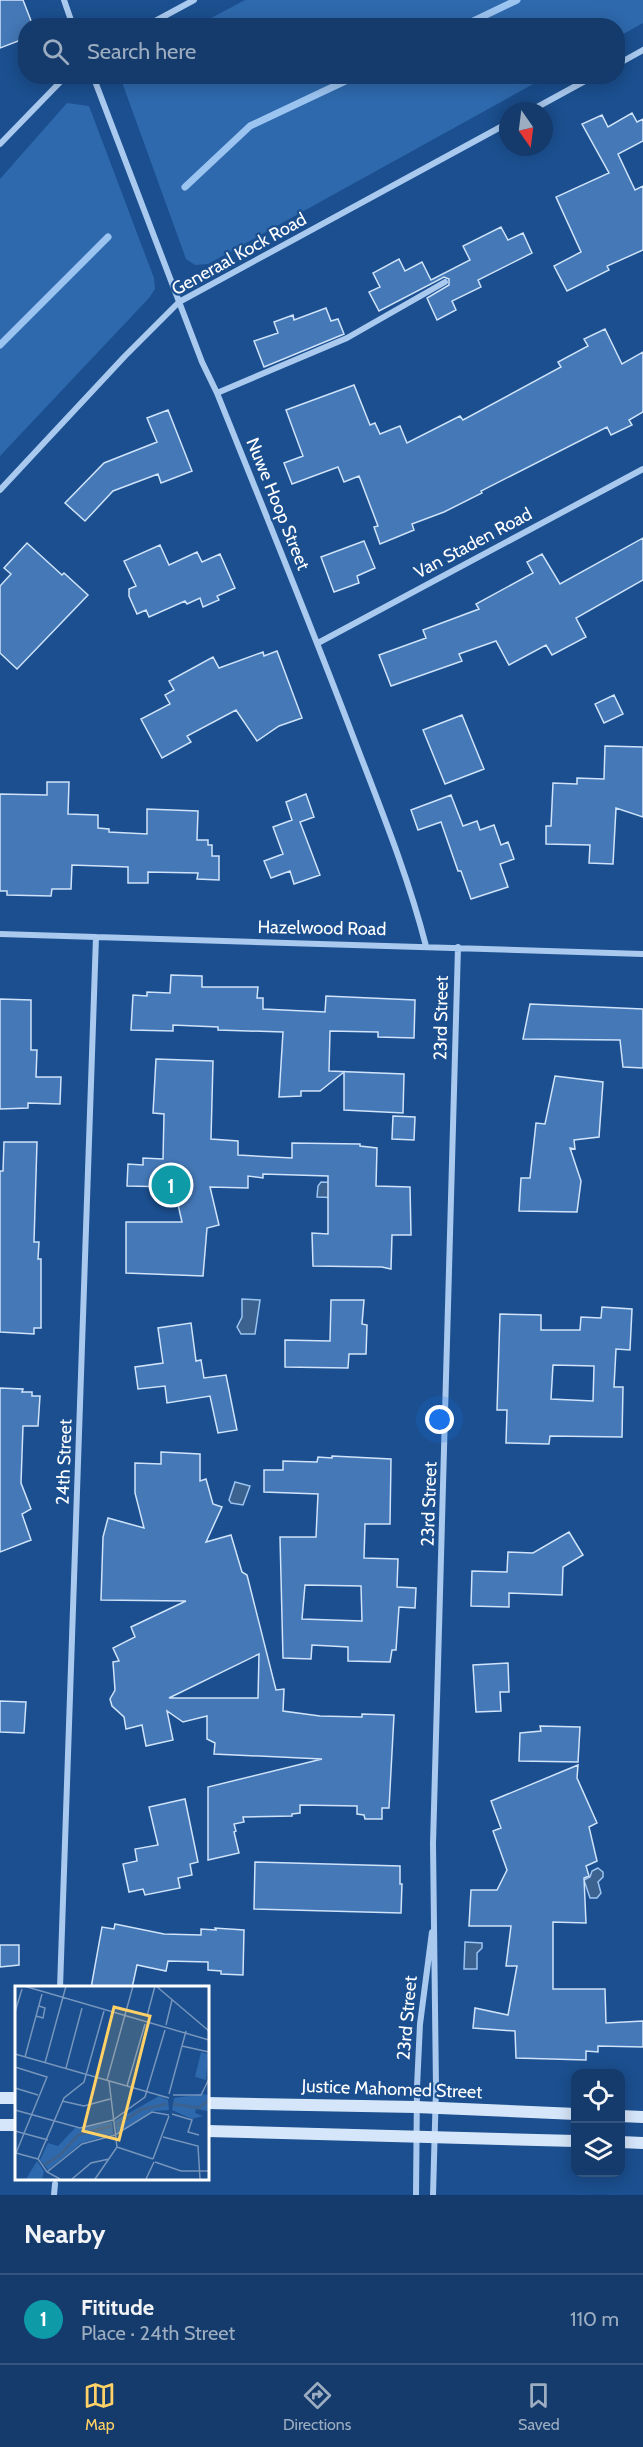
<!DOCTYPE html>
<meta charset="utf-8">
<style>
:root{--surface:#143b6b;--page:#1d4271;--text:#f1f3f6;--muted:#9dadc1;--line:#33557e;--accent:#ffd166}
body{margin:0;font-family:Cabin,sans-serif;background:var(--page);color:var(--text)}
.controls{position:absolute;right:18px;bottom:18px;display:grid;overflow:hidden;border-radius:12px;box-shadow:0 3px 15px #0003}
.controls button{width:54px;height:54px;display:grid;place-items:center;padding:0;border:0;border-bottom:2px solid var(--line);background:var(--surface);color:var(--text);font:30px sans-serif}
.compass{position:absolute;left:499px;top:102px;width:54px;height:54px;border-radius:50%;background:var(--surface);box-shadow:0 3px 15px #0003;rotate:166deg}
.you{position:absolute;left:440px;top:1420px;width:21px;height:21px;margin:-15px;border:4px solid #fff;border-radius:50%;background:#1a73e8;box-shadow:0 0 0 9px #1a73e833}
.badge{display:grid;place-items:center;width:39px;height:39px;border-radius:50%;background:var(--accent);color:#fff;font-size:20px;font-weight:700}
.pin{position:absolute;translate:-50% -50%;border:3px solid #fff;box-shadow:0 2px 6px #0006}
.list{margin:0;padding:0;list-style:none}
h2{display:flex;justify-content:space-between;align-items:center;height:78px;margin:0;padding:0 24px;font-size:26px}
h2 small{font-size:20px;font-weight:400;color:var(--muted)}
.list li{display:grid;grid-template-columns:39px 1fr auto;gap:18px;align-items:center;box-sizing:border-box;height:90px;padding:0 24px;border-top:2px solid var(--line)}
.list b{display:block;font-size:22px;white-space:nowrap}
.list p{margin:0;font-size:20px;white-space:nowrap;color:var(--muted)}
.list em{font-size:20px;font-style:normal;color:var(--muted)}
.icon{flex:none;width:33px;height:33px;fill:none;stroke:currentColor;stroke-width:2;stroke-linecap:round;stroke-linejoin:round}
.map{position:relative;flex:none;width:643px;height:2195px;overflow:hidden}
.search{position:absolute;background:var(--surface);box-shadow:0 3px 15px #0003;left:18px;right:18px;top:18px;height:66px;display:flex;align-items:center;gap:15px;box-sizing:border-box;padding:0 21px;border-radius:24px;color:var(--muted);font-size:22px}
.sheet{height:168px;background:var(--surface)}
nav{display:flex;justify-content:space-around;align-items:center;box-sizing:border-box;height:84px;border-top:2px solid var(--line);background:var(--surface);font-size:16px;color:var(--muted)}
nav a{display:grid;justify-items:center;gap:3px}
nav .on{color:var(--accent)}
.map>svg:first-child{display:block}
</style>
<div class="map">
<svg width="643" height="2195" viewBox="0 0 643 2195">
<rect width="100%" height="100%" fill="#1b4f8f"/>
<!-- green -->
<path fill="#2e69ad" d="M 245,0 L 643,0 L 643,23 L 618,37 L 618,26 L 198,25 Z
M 126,76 L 546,76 L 546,77 L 208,264 L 195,265 L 186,259 L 123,85 Z
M 67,103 L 89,106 L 154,278 L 155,289 L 149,298 L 0,456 L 0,179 Z"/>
<!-- water -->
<path fill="#3c6290" stroke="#9cc4f0" stroke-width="1.5" d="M 321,1182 L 345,1183 L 343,1198 L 317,1197 L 318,1186 Z
M 242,1299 L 260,1300 L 255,1334 L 241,1334 L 237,1327 L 242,1317 Z
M 235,1482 L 250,1486 L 243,1505 L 231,1503 L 229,1500 Z
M 598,1868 L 603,1872 L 603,1877 L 598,1882 L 601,1893 L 597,1898 L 590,1898 L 584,1880 L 590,1877 L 592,1871 Z
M 465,1942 L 482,1943 L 482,1948 L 477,1953 L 477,1969 L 464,1969 Z"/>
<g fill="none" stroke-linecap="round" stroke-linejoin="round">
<!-- stream -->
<path stroke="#9cc4f0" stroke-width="7" d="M 463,26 L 517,0
M 185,187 L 250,126 L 356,76
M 0,345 L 108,237"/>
</g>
<!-- building -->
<path fill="#4478b7" stroke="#cfe3fa" stroke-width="1.5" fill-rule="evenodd" d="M 0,0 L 23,0 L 33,26 L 26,26 L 26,38 L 0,48 Z
M 632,113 L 637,122 L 643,119 L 643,141 L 618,154 L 635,190 L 643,186 L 643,250 L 607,266 L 609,270 L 567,291 L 554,266 L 581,252 L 556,197 L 609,173 L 582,124 L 602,115 L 608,127 Z
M 501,227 L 508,240 L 523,233 L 532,253 L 478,280 L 481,287 L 452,301 L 456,310 L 437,320 L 427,298 L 449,285 L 449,279 L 444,277 L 379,311 L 369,292 L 380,287 L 373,273 L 399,259 L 405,271 L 422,262 L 431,280 L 470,260 L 463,246 Z
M 326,308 L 331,321 L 338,319 L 344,334 L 264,367 L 254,341 L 278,333 L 274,322 L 293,315 L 294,320 Z
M 605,329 L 622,364 L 643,352 L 643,412 L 629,420 L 632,425 L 611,435 L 607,427 L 481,491 L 482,493 L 444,512 L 412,524 L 414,530 L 380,544 L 374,527 L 378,526 L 359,476 L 344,482 L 338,467 L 292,484 L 284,463 L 303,456 L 286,410 L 354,385 L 370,425 L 375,423 L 380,434 L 400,426 L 407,443 L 460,416 L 463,420 L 561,367 L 558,362 L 588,346 L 584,339 Z
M 168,410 L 192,471 L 161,483 L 158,474 L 113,491 L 85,521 L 65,503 L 104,463 L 157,442 L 147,418 Z
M 643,538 L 643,580 L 576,618 L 586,637 L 552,655 L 546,645 L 509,665 L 496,641 L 459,654 L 462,661 L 391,686 L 379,655 L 426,638 L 423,630 L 479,609 L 476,604 L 533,573 L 527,562 L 542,554 L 560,584 Z
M 364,541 L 375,568 L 357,576 L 359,583 L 334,592 L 321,557 Z
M 27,543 L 62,575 L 64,573 L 88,595 L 17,669 L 0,653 L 0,586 L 11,574 L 4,568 Z
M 160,545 L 169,565 L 197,552 L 202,562 L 220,554 L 235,588 L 217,596 L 219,600 L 203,607 L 200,598 L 187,604 L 185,601 L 149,617 L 146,610 L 137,614 L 129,596 L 129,589 L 136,586 L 124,561 Z
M 277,651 L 302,718 L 279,726 L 257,741 L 236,710 L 187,736 L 191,742 L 162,758 L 141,719 L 170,704 L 165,695 L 174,690 L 169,681 L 213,657 L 219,668 L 263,652 L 264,656 Z
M 614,695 L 623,714 L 604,723 L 595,704 Z
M 462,715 L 484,769 L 445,784 L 423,730 Z
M 605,746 L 643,747 L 643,817 L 616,808 L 613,864 L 589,863 L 590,845 L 546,844 L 546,826 L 551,826 L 553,783 L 577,784 L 577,778 L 604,779 Z
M 47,782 L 69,782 L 68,814 L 98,815 L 98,828 L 109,829 L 109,832 L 147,834 L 147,809 L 198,811 L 197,840 L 208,840 L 208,845 L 212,845 L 212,856 L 219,856 L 219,880 L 197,879 L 198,873 L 148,872 L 148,883 L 128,883 L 128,867 L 72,865 L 71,889 L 52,889 L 51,896 L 7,895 L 7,891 L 0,891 L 0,794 L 47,795 Z
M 306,794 L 314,817 L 300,822 L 320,875 L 294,884 L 290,871 L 271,878 L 264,861 L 283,854 L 273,827 L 292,820 L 286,802 Z
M 451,795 L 463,826 L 477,821 L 480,830 L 494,825 L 501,845 L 508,842 L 514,859 L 500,864 L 508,887 L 471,899 L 461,871 L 458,871 L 441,822 L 418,830 L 411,810 Z
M 171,975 L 202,976 L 202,987 L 258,987 L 257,998 L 263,998 L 263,1009 L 325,1012 L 326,996 L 415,1000 L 414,1038 L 378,1037 L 378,1032 L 330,1031 L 329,1071 L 404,1074 L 403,1113 L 344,1110 L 344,1072 L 320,1091 L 301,1091 L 301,1096 L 279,1097 L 283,1032 L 218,1030 L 218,1027 L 173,1025 L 173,1031 L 131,1030 L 133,995 L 147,996 L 147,992 L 170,993 Z
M 0,999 L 31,1000 L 31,1050 L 37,1050 L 36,1077 L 61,1077 L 60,1104 L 28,1103 L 28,1108 L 0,1109 Z
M 530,1004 L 643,1009 L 643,1068 L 623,1067 L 620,1040 L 523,1039 Z
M 156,1059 L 213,1061 L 211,1139 L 238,1141 L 238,1155 L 292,1158 L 292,1143 L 360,1144 L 360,1146 L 377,1148 L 376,1186 L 410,1187 L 411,1235 L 392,1235 L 391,1269 L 382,1267 L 313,1266 L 312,1233 L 328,1234 L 328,1176 L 263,1174 L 263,1178 L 248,1176 L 248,1188 L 210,1187 L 219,1225 L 207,1228 L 203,1276 L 126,1273 L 126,1222 L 182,1222 L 174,1187 L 127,1186 L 128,1164 L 143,1165 L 143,1158 L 163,1159 L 164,1114 L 153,1113 Z
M 555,1076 L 603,1082 L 599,1137 L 574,1140 L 575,1149 L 570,1148 L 581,1181 L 577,1212 L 519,1211 L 521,1178 L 530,1178 L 536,1123 L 545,1124 Z
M 393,1116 L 415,1117 L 414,1140 L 392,1139 Z
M 4,1142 L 37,1142 L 34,1242 L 39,1242 L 38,1259 L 41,1259 L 41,1328 L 34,1328 L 34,1334 L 0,1332 L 0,1171 L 3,1171 Z
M 331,1300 L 364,1300 L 362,1324 L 367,1325 L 366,1354 L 349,1354 L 348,1368 L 285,1367 L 285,1340 L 330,1341 Z
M 602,1307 L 632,1309 L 630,1350 L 616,1349 L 614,1387 L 623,1387 L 622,1437 L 550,1436 L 549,1444 L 506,1443 L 507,1410 L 497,1410 L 500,1314 L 541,1315 L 541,1330 L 580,1330 L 581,1317 L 601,1318 ZM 553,1365 L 594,1366 L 593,1401 L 551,1399 Z
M 191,1323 L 196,1361 L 201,1360 L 204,1378 L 226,1375 L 237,1430 L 218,1433 L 210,1396 L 167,1403 L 165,1386 L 138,1389 L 135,1367 L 163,1363 L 158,1328 Z
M 0,1388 L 23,1389 L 22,1392 L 32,1392 L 32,1396 L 40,1396 L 38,1426 L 23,1426 L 21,1483 L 31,1509 L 22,1514 L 31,1540 L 0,1552 Z
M 161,1452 L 200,1454 L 200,1481 L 206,1479 L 213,1504 L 222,1507 L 206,1542 L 231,1535 L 242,1572 L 247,1575 L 276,1690 L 284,1689 L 283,1711 L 320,1716 L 362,1717 L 362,1714 L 394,1715 L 389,1808 L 382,1808 L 382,1819 L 365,1819 L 364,1815 L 357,1814 L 357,1806 L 300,1805 L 300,1813 L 292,1814 L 292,1816 L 243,1817 L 244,1822 L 234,1824 L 236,1831 L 234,1832 L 239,1853 L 208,1860 L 208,1787 L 322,1759 L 214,1754 L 215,1743 L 207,1739 L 207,1716 L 183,1722 L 167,1711 L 173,1740 L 146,1746 L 142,1725 L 126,1729 L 124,1717 L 112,1706 L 110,1699 L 115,1690 L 113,1662 L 119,1661 L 113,1648 L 135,1637 L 131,1627 L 186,1601 L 101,1600 L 103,1537 L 108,1518 L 144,1528 L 135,1493 L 135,1463 L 161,1464 ZM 259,1654 L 258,1698 L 169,1698 Z
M 332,1456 L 391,1459 L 390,1524 L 365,1524 L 364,1558 L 398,1559 L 397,1587 L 416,1588 L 415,1608 L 399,1607 L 396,1650 L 392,1650 L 390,1662 L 348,1661 L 348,1647 L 312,1645 L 311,1659 L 283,1658 L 280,1537 L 316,1537 L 318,1494 L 264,1492 L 264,1470 L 283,1470 L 283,1461 L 317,1462 L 318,1457 L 332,1458 ZM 305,1585 L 361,1586 L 362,1621 L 302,1619 Z
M 569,1532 L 583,1555 L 563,1567 L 562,1595 L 509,1593 L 509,1607 L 471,1606 L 472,1571 L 507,1572 L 508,1552 L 533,1553 Z
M 508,1663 L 509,1692 L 500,1692 L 501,1711 L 476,1712 L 473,1665 Z
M 0,1701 L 26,1702 L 24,1733 L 0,1732 Z
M 540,1726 L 580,1727 L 578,1762 L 519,1761 L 520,1733 L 541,1731 Z
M 578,1765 L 577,1778 L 597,1823 L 589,1827 L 597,1861 L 586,1866 L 589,1876 L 584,1878 L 586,1923 L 553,1922 L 553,1989 L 605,1989 L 606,2023 L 643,2021 L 643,2047 L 598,2046 L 598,2052 L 586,2051 L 586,2060 L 516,2058 L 515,2031 L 473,2028 L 475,2008 L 508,2015 L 517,1966 L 506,1966 L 511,1926 L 469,1926 L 471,1890 L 497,1890 L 507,1870 L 493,1831 L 501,1828 L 491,1801 Z
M 185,1799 L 198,1862 L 190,1864 L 192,1875 L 178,1878 L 180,1888 L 145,1895 L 143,1889 L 129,1892 L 123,1864 L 137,1861 L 135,1849 L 158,1845 L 149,1807 Z
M 255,1862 L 400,1866 L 400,1884 L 402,1884 L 401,1913 L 254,1909 Z
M 115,1924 L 164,1934 L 201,1935 L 201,1929 L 216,1930 L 215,1928 L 244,1930 L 243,1975 L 221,1974 L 221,1971 L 208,1970 L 208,1962 L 168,1961 L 166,1971 L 137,1965 L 132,1988 L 91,1988 L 102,1927 L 114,1929 Z
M 0,1945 L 19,1945 L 19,1965 L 0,1967 Z"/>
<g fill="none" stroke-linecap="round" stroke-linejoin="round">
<!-- street -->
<path stroke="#a9c9ee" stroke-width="6" d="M 64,0 L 73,26
M 146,26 L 194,0
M 618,64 L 643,50
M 93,76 L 202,362 L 217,393 C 262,505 308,618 351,731 C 378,802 407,872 426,946
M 530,111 L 594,76
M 0,144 L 66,76
M 217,393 L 347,338 L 445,282
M 0,490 L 125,356 L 179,302 L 508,123
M 318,643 L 643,469
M 0,934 L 643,954
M 60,1988 L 96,937
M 54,2195 L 55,2184
M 416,2195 L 417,2087 L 420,2024 L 432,1932
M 433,2195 L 436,2088 L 433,1844 L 458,947"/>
<!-- secondary -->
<path stroke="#d6e6fa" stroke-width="12" d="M 0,2098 L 16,2098
M 207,2103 L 416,2107 L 576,2114
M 620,2116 L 643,2117
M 0,2125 L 16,2125
M 207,2131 L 576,2141
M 620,2142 L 643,2143"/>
</g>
<g text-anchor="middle" stroke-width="4.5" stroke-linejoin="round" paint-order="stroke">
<!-- street labels -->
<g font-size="18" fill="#fff" stroke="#1b4f8f">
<text transform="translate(239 254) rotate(-29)" y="6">Generaal Kock Road</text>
<text transform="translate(278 504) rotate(68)" y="6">Nuwe Hoop Street</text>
<text transform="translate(473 543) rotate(-28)" y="6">Van Staden Road</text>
<text transform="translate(322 928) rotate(1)" y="6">Hazelwood Road</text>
<text transform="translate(441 1018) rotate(-89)" y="6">23rd Street</text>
<text transform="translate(64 1462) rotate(-88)" y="6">24th Street</text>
<text transform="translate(429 1504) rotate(-88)" y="6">23rd Street</text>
<text transform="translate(407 2018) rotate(-85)" y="6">23rd Street</text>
<text transform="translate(392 2089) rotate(2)" y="6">Justice Mahomed Street</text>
</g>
</g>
<!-- overview -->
<g transform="translate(15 1986)">
<rect width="194" height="194" fill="#1b4f8f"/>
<path d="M 186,66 L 193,68 L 191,94 L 180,91 ZM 188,108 L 193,109 L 193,125 L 181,123 L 180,127 L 188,130 L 177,133 L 157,124 L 159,112 ZM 144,110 L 153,114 L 154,124 L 138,125 L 102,147 L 100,135 ZM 97,136 L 98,148 L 66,157 L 33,184 L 25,174 L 33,157 L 43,160 L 60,142 ZM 22,175 L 29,185 L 27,193 L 11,193 Z" fill="#2e69ad"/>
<path fill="none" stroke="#3c6290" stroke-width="3" d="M 158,118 L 184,122 L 194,114M 102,139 L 127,123 L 152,118M 29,179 L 45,169 L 63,149 L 96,140"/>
<path fill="none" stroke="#7695bc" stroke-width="1.5" d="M 9,0 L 194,54M 141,0 L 194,45M 0,26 L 7,3M 21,30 L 28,32 L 30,22 L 24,20M 132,30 L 140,0M 151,39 L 157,14M 167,60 L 194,66M 0,68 L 154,112M 10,71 L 27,8M 30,77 L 51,0M 0,81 L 32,91 L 1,167M 51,82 L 67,22M 92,94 L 118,0M 112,100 L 130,38M 0,102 L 23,109M 154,108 L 171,45M 158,109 L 186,109 L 194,93M 47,115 L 69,120 L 95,113M 0,124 L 65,142 L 98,134 L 130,111 L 150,44M 157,128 L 177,134 L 173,146 L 184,149M 0,145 L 33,154M 148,151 L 183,160 L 185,193M 102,161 L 138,173M 1,167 L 23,173M 138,173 L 154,130M 140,176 L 166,185 L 194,185M 32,186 L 67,158 L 100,149 L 137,126 L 154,129M 45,193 L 32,186 L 23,173 L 49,112 L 69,96 L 89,25M 57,193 L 76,177 L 94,173M 80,193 L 102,161 L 94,95M 131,193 L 139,176"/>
<path fill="#ffd166" fill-opacity="0.15" stroke="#ffd166" stroke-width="3" d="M 99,21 L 135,30 L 104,154 L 68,145 Z"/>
<rect width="194" height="194" fill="none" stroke="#fff" stroke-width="3"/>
</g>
</svg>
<div class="controls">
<button><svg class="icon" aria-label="locate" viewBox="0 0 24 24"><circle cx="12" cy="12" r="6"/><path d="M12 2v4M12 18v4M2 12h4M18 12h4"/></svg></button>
<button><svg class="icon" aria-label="layers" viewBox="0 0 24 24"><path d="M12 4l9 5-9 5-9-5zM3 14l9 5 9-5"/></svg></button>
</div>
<svg class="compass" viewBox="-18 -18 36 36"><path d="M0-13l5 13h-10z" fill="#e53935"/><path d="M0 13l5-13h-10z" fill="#9dadc1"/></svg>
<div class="you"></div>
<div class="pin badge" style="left:171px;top:1185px;background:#0f9aa8">1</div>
<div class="search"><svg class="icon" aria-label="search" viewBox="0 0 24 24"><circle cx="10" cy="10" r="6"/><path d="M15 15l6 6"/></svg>Search here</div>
</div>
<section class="sheet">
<h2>Nearby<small></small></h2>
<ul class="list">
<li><span class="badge" style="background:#0f9aa8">1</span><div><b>Fititude</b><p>Place · 24th Street</p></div><em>110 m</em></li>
</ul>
</section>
<nav>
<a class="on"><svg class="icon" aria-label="map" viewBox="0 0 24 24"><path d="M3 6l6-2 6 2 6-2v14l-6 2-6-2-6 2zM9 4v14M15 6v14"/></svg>Map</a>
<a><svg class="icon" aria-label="directions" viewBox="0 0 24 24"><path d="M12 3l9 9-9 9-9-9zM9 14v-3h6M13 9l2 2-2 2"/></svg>Directions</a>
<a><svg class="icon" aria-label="saved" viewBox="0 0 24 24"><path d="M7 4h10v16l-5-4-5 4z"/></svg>Saved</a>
</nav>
